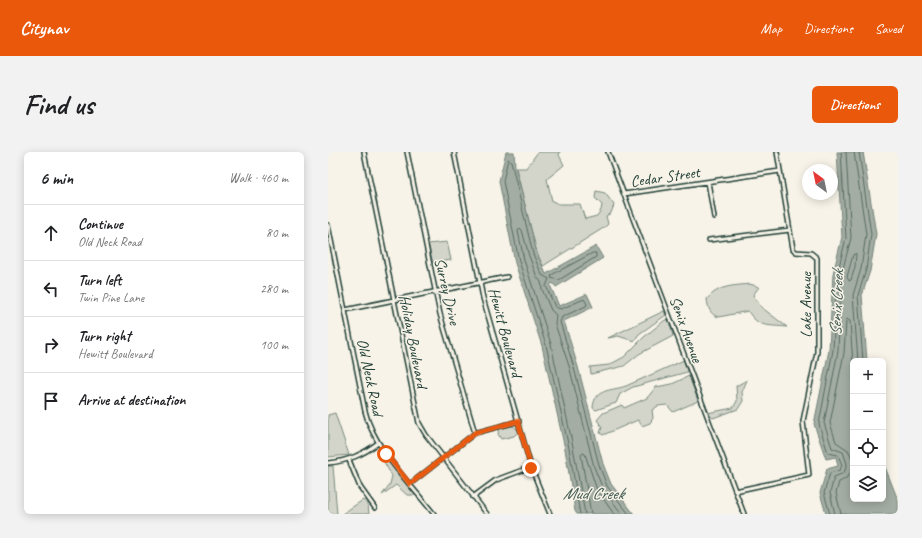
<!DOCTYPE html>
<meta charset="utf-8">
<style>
:root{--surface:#fff;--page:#f2f2f2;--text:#202124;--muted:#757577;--line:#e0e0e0;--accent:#ea580c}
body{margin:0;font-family:Caveat,sans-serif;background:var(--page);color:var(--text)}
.controls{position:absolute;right:12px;bottom:12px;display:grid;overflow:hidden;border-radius:6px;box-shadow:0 2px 10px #0003}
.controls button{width:36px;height:36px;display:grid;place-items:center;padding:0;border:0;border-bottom:1px solid var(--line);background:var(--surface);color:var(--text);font:20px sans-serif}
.compass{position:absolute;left:474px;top:12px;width:36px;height:36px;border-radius:50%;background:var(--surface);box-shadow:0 2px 10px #0003;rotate:327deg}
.stop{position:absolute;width:12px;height:12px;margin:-9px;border:3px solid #ea580c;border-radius:50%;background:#fff}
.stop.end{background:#ea580c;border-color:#fff;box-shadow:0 1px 4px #0008}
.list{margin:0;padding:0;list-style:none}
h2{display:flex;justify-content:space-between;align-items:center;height:52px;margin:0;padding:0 16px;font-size:17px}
h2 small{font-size:13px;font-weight:400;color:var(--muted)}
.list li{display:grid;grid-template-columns:26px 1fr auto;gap:12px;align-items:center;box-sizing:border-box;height:56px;padding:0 16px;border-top:1px solid var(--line)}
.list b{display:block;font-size:15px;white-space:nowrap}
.list p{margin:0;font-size:13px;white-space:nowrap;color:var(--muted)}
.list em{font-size:13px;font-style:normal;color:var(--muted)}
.icon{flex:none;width:22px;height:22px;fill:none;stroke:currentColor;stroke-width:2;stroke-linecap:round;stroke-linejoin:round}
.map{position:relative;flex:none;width:570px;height:362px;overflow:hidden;border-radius:6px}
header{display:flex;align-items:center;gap:24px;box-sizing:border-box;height:56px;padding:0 20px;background:var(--accent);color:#fff}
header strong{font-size:19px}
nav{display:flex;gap:22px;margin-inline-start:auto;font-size:14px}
.intro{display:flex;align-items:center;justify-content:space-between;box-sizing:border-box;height:96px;padding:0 24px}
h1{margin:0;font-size:28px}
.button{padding:10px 18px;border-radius:6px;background:var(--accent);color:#fff;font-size:14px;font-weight:700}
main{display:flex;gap:24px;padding:0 24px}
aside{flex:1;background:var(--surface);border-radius:6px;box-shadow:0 2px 10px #0003}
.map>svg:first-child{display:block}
</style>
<header>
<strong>Citynav</strong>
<nav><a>Map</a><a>Directions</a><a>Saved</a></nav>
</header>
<div class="intro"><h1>Find us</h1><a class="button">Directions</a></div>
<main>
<aside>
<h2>6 min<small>Walk · 460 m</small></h2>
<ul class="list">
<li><svg class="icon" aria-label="ahead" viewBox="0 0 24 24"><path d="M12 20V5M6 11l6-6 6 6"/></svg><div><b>Continue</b><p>Old Neck Road</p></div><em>80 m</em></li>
<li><svg class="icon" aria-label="left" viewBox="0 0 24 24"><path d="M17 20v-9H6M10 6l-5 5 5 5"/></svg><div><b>Turn left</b><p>Twin Pine Lane</p></div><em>280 m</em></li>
<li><svg class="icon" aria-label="right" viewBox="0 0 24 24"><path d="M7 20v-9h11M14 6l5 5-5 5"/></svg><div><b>Turn right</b><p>Hewitt Boulevard</p></div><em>100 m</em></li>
<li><svg class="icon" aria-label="arrive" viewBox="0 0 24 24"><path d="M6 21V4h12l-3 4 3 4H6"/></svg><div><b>Arrive at destination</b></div></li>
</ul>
</aside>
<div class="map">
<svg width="570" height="362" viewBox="0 0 570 362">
<rect width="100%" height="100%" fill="#f7f3e8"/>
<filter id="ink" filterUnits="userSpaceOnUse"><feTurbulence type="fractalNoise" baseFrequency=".025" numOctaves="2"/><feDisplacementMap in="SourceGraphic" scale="8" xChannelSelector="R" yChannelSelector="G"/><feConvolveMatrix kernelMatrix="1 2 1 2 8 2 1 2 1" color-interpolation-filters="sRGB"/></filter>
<g filter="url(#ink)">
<!-- green -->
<path fill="#d3d5ca" stroke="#79897f" d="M 210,0 L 232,0 L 231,3 L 236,13 L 219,27 L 224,49 L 231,52 L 252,52 L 257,67 L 269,64 L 273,58 L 274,53 L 267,46 L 268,39 L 277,41 L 286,53 L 283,61 L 278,64 L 280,72 L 277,75 L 215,114 L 209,101 L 188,16 L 198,16 Z
M 119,90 L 123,108 L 105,111 L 100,92 Z
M 422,132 L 431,135 L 425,143 L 433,155 L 459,175 C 440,173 430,176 420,159 L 391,165 C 382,163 380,156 379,147 C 391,133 405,134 422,132 Z
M 336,159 L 338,163 L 311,182 L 306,189 L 290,184 L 280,186 Z
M 337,168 L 341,168 L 345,184 L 311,202 L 296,214 L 263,222 L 262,215 L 281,213 L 296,205 L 316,185 Z
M 356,208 L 359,220 L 305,235 L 292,242 L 288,251 L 268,258 L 265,256 C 266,236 284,239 298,234 Z
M 361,224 L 370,249 L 345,260 L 339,253 L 330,254 L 324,258 L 325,266 L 322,271 L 314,274 L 310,268 L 275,283 L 272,281 L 274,275 L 269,268 L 275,261 L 294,253 L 296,256 L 319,246 L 328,235 L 344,232 Z
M 419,228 L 414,240 L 415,249 L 410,257 L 385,266 L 379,261 L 405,256 L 409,249 L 408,234 Z
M 7,261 L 21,303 L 0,305 L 0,263 Z
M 185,274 L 191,279 L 186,284 L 173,287 L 170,282 L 171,277 Z
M 54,301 L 89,343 L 79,343 L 68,333 L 54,343 L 62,332 L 64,324 L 52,303 Z
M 0,314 L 5,314 L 9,362 L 0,362 Z
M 35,348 L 40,352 L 41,362 L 14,362 Z"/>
<!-- water -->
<path fill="#a4ada3" stroke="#6f8077" d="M 178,0 L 186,0 L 187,14 L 209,101 L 218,122 L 268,94 L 275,106 L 228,135 L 225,131 L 222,133 L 231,154 L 259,142 L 265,155 L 236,169 L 250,215 L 275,312 L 283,332 L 306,362 L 249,362 L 247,359 L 237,297 L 214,194 L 187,111 L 171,29 Z
M 509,0 L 535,0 L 548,82 L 542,119 L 534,143 L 539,209 L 525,209 L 525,347 L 555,347 L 555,310 L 570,348 L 570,362 L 498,362 L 492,341 L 499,317 L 510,314 L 508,305 L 498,307 L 486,272 L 501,198 L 505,122 L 514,85 Z"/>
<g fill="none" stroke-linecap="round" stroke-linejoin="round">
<!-- shore -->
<path stroke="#546a60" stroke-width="1" d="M 526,0 L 538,82 L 533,117 L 525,143 L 530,209
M 531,0 L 543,82 L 538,118 L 530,143 L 535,209
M 265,101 L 268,101 L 268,105 L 231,128 L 223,126 L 224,123 Z
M 528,102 L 527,115 L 523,128 L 521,129 L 519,125 L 525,103 Z
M 252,362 L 241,296 L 218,193 L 191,109 L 175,29 L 180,7 L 183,9 L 205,102 L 214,123 L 221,127 L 218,134 L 227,155 L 233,157 L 256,147 L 259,152 L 258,154 L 234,165 L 232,170 L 246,216 L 271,313 L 279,334 L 301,362
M 257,362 L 245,295 L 223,192 L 196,108 L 190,79 L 192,76 L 194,78 L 201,104 L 209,125 L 213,130 L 214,137 L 223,158 L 228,163 L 227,172 L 242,217 L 266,315 L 275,337 L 294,362
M 263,362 L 253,303 L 255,301 L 257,302 L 269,338 L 286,362
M 502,362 L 496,341 L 502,321 L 512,318 L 514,313 L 510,303 L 500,301 L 491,272 L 505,198 L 509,123 L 518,86 L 513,0
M 507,362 L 502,341 L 506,325 L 516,321 L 519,312 L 515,300 L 504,296 L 496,271 L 510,199 L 513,124 L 523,86 L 518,0
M 513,362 L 508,341 L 511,330 C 526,324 528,311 520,298 L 508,290 L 502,271 L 516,201 L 518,169 L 519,167 L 522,169 L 525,213"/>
<!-- minor casing -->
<g stroke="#1f3d34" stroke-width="6">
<path id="minor" d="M 36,0 L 91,271 L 98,283 L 159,362
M 79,0 L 112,162 L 147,281
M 126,0 L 155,146 L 203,315 L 222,362
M 280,0 L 416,362
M 380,30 L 386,65
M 296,42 L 452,19
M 0,73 L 37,259 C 46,297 82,331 106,362
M 381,88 L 462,78
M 17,158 L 179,125
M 21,308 L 32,335 L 47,356
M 0,311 C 20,309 34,303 50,291
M 82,332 L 147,281 L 191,269
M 407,339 L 481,323 L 475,269 L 489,200 L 489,106 L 483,101 L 468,100 L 465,97 L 449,0
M 145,345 L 168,328 L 203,315"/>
</g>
<!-- minor -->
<use href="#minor" stroke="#f7f3e8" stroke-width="3"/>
</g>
</g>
<g fill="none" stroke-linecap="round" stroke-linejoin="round" filter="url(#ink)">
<!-- route -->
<path stroke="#ea580c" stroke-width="5" d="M 58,302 L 82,332 L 147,281 L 190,269 L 203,316"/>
</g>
<g text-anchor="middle" stroke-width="3" stroke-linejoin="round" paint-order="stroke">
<!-- street labels -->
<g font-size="16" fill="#1f3d34" stroke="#f7f3e8">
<text transform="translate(337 24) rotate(-8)" y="6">Cedar Street</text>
<text transform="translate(120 139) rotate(77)" y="6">Surrey Drive</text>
<text transform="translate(477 153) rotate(-90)" y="6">Lake Avenue</text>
<text transform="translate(359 177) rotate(70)" y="6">Senix Avenue</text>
<text transform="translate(178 180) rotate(75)" y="6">Hewitt Boulevard</text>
<text transform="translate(86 189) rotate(79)" y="6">Holiday Boulevard</text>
<text transform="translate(43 225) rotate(78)" y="6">Old Neck Road</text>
</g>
<!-- water labels -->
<g font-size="17" font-style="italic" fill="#405950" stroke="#f7f3e8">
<text transform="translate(508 151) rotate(-88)" y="6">Senix Creek</text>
<text x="265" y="347">Mud Creek</text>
</g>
</g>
</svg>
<div class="controls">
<button>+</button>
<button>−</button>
<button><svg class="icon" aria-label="locate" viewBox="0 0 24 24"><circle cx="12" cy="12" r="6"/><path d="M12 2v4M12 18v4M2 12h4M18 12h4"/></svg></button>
<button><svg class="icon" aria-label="layers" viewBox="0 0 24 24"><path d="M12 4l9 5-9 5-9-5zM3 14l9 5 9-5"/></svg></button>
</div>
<svg class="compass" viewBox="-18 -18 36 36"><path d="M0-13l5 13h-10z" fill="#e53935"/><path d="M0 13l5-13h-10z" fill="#757577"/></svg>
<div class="stop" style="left:58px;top:302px"></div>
<div class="stop end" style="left:203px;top:316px"></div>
</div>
</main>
